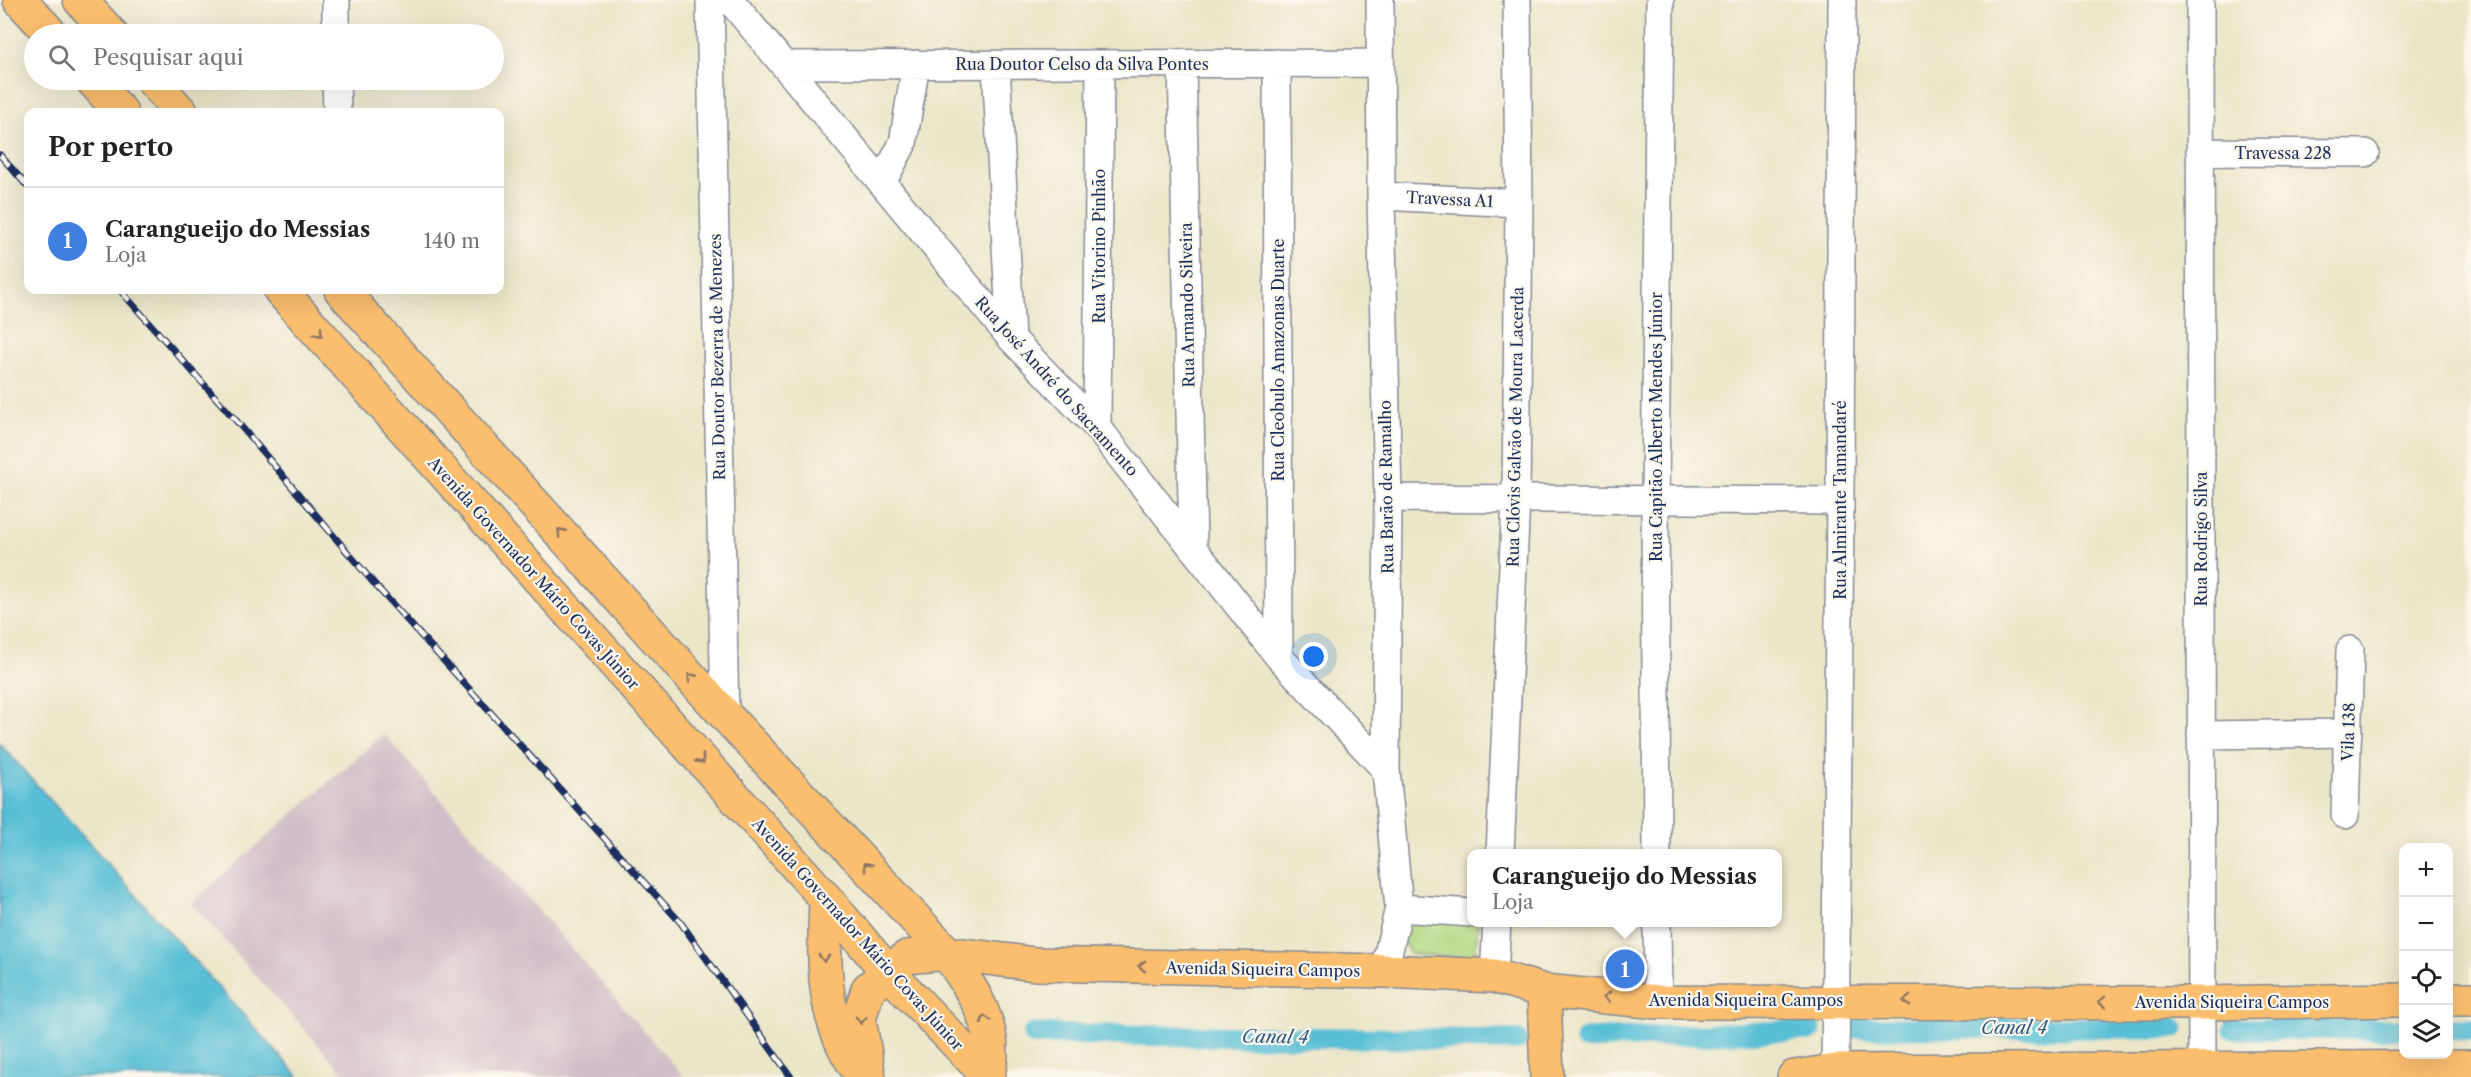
<!DOCTYPE html>
<html lang="pt">
<meta charset="utf-8">
<style>
:root{--surface:#fff;--page:#f6f6f6;--text:#222;--muted:#767676;--line:#e0e0e0;--accent:#b45309}
body{margin:0;font-family:"Libre Caslon Text",serif;background:var(--page);color:var(--text)}
.controls{position:absolute;right:18px;bottom:18px;display:grid;overflow:hidden;border-radius:12px;box-shadow:0 6px 24px #0002}
.controls button{width:54px;height:54px;display:grid;place-items:center;padding:0;border:0;border-bottom:2px solid var(--line);background:var(--surface);color:var(--text);font:30px sans-serif}
.you{position:absolute;left:1314px;top:657px;width:21px;height:21px;margin:-15px;border:4px solid #fff;border-radius:50%;background:#1a73e8;box-shadow:0 0 0 9px #1a73e833}
.badge{display:grid;place-items:center;width:39px;height:39px;border-radius:50%;background:var(--accent);color:#fff;font-size:20px;font-weight:700}
.pin{position:absolute;translate:-50% -50%;border:3px solid #fff;box-shadow:0 2px 6px #0006}
.popup{position:absolute;left:1467px;top:849px;width:315px;height:78px;box-sizing:border-box;display:grid;place-content:center;border-radius:12px;background:var(--surface);filter:drop-shadow(0 2px 4px #0005);font-size:20px;white-space:nowrap;color:var(--muted)}
.popup b{font-size:22px;color:var(--text)}
.popup::after{content:'';position:absolute;left:50%;top:100%;margin-left:-12px;border:12px solid transparent;border-top-color:var(--surface)}
.list{margin:0;padding:0;list-style:none}
h2{display:flex;justify-content:space-between;align-items:center;height:78px;margin:0;padding:0 24px;font-size:26px}
h2 small{font-size:20px;font-weight:400;color:var(--muted)}
.list li{display:grid;grid-template-columns:39px 1fr auto;gap:18px;align-items:center;box-sizing:border-box;height:108px;padding:0 24px;border-top:2px solid var(--line)}
.list b{display:block;font-size:22px;white-space:nowrap}
.list p{margin:0;font-size:20px;white-space:nowrap;color:var(--muted)}
.list em{font-size:20px;font-style:normal;color:var(--muted)}
.icon{flex:none;width:33px;height:33px;fill:none;stroke:currentColor;stroke-width:2;stroke-linecap:round;stroke-linejoin:round}
.map{position:relative;flex:none;width:2471px;height:1077px;overflow:hidden}
.search{position:absolute;background:var(--surface);box-shadow:0 6px 24px #0002;left:24px;top:24px;width:480px;height:66px;display:flex;align-items:center;gap:15px;box-sizing:border-box;padding:0 21px;border-radius:33px;color:var(--muted);font-size:22px}
.panel{position:absolute;background:var(--surface);box-shadow:0 6px 24px #0002;left:24px;top:108px;width:480px;height:186px;border-radius:12px}
.map>svg:first-child{display:block}
</style>
<div class="map">
<svg width="2471" height="1077" viewBox="0 0 2471 1077">
<rect width="100%" height="100%" fill="#fbf7ec"/>
<filter id="ink" filterUnits="userSpaceOnUse"><feTurbulence type="fractalNoise" baseFrequency=".0167" numOctaves="2"/><feDisplacementMap in="SourceGraphic" scale="12" xChannelSelector="R" yChannelSelector="G"/><feConvolveMatrix kernelMatrix="1 2 1 2 8 2 1 2 1" color-interpolation-filters="sRGB"/></filter>
<filter id="wash" filterUnits="userSpaceOnUse"><feTurbulence type="fractalNoise" baseFrequency=".008" numOctaves="4" result="noise"/><feDisplacementMap in="SourceGraphic" scale="24" xChannelSelector="R" yChannelSelector="G"/><feGaussianBlur stdDeviation="1.35" result="paint"/><feColorMatrix in="noise" values="0 0 0 0 0 0 0 0 0 0 0 0 0 0 0 0 0 1.4 0 .05"/><feComposite in="paint" operator="in"/></filter>
<g filter="url(#wash)">
<rect width="100%" height="100%" fill="#ece6c9"/>
<!-- industrial -->
<path fill="#d2bdc8" d="M 384,734 L 684,1077 L 347,1077 L 191,903 Z"/>
<!-- green -->
<path fill="#b3d983" stroke="#678470" stroke-width="1.5" d="M 1404,920 L 1478,923 L 1475,958 L 1411,954 L 1399,935 Z"/>
<!-- water -->
<path fill="#58bfd6" stroke="#3a779a" stroke-width="1.5" d="M 0,744 L 299,1077 L 0,1077 Z"/>
<g fill="none" stroke-linecap="round" stroke-linejoin="round">
<!-- canal -->
<path stroke="#58bfd6" stroke-width="21" d="M 1855,1028 L 2174,1028
M 2234,1029 L 2404,1029
M 2448,1029 L 2471,1029
M 1033,1034 L 1517,1040
M 1585,1039 L 1811,1030"/>
</g>
</g>
<g filter="url(#ink)">
<g fill="none" stroke-linecap="round" stroke-linejoin="round">
<!-- minor casing -->
<g stroke="#848a94" stroke-width="30">
<path id="minor" d="M 336,0 L 336,34
M 710,0 L 725,715
M 730,0 L 1011,338 L 1097,427 L 1279,657 L 1386,770
M 1380,0 L 1381,196 L 1388,498 L 1386,770 L 1399,908 L 1384,971
M 2200,0 L 2202,1077
M 1277,63 L 1279,657
M 1182,64 L 1193,545
M 784,65 L 1380,63
M 996,65 L 1011,338
M 336,80 L 337,112
M 2200,152 L 2365,153
M 882,183 L 903,143 L 916,64
M 1381,196 L 1519,203
M 1097,427 L 1100,65
M 1388,498 L 1840,501
M 2201,735 L 2348,733
M 2345,815 L 2350,650
M 1500,854 L 1516,499 L 1519,203 L 1517,0
M 1657,854 L 1655,501 L 1660,0
M 1399,908 L 1472,913
M 1657,922 L 1658,1002
M 1494,976 L 1497,922
M 1835,1077 L 1840,501 L 1842,0"/>
</g>
<!-- major casing -->
<g stroke="#848a94" stroke-width="36">
<path id="major" d="M 20,0 L 51,34
M 80,0 L 111,34
M 92,80 L 121,112
M 152,80 L 181,112
M 280,290 L 826,899 L 887,971 L 989,1077
M 341,290 L 725,715 L 947,953 C 972,989 1002,1031 987,1077
M 826,899 C 824,962 820,1017 858,1070
M 1544,991 L 1547,1077
M 2448,999 L 2471,999
M 869,1077 L 859,1019 L 868,989 L 907,957 L 947,953 L 1035,964 L 1384,971 L 1494,976 L 1544,991 L 1658,1002 L 2202,1003 L 2404,1000
M 1794,1077 L 1835,1071 L 2471,1067"/>
</g>
<!-- minor -->
<use href="#minor" stroke="#fff" stroke-width="27"/>
<!-- major -->
<use href="#major" stroke="#fabe6e" stroke-width="33"/>
<!-- rail casing -->
<g stroke="#1b2f5e" stroke-width="7">
<path id="rail" d="M 0,155 L 28,187
M 120,290 L 233,417 L 377,587 L 681,923 L 791,1077"/>
</g>
<!-- rail -->
<use href="#rail" stroke="#fbf7ec" stroke-width="4.5" stroke-dasharray="14" stroke-linecap="butt"/>
</g>
<!-- one-way arrows -->
<defs><path id="oneway-chevron" d="M-2-3.5L2.5 0L-2 3.5" fill="none" stroke-width="1.6" stroke-linecap="round" stroke-linejoin="round" transform="scale(1.5)"/></defs>
<g stroke="#8a7666">
<use href="#oneway-chevron" transform="translate(319 333) rotate(48)"/>
<use href="#oneway-chevron" transform="translate(561 532) rotate(-132)"/>
<use href="#oneway-chevron" transform="translate(691 677) rotate(-132)"/>
<use href="#oneway-chevron" transform="translate(701 760) rotate(48)"/>
<use href="#oneway-chevron" transform="translate(867 866) rotate(-133)"/>
<use href="#oneway-chevron" transform="translate(824 958) rotate(92)"/>
<use href="#oneway-chevron" transform="translate(1142 966) rotate(-179)"/>
<use href="#oneway-chevron" transform="translate(1607 997) rotate(-175)"/>
<use href="#oneway-chevron" transform="translate(1907 1001) rotate(-180)"/>
<use href="#oneway-chevron" transform="translate(2102 1002) rotate(-180)"/>
<use href="#oneway-chevron" transform="translate(985 1019) rotate(-108)"/>
<use href="#oneway-chevron" transform="translate(861 1020) rotate(93)"/>
</g>
</g>
<g text-anchor="middle" stroke-width="4.5" stroke-linejoin="round" paint-order="stroke">
<!-- street labels -->
<g font-size="16" fill="#1b2f5e" stroke="#fbf7ec">
<text x="1082" y="70">Rua Doutor Celso da Silva Pontes</text>
<text x="2283" y="159">Travessa 228</text>
<text transform="translate(1450 199) rotate(3)" y="6">Travessa A1</text>
<text transform="translate(1099 246) rotate(-90)" y="6">Rua Vitorino Pinhão</text>
<text transform="translate(1187 305) rotate(-91)" y="6">Rua Armando Silveira</text>
<text transform="translate(717 357) rotate(-91)" y="6">Rua Doutor Bezerra de Menezes</text>
<text transform="translate(1278 360) rotate(-90)" y="6">Rua Cleobulo Amazonas Duarte</text>
<text transform="translate(1057 386) rotate(48)" y="6">Rua José André do Sacramento</text>
<text transform="translate(1515 427) rotate(-89)" y="6">Rua Clóvis Galvão de Moura Lacerda</text>
<text transform="translate(1656 427) rotate(-90)" y="6">Rua Capitão Alberto Mendes Júnior</text>
<text transform="translate(1386 487) rotate(-91)" y="6">Rua Barão de Ramalho</text>
<text transform="translate(1840 500) rotate(-90)" y="6">Rua Almirante Tamandaré</text>
<text transform="translate(2201 539) rotate(-90)" y="6">Rua Rodrigo Silva</text>
<text transform="translate(534 573) rotate(48)" y="6">Avenida Governador Mário Covas Júnior</text>
<text transform="translate(2348 732) rotate(-88)" y="6">Vila 138</text>
<text transform="translate(858 934) rotate(48)" y="6">Avenida Governador Mário Covas Júnior</text>
<text transform="translate(1263 969) rotate(1)" y="6">Avenida Siqueira Campos</text>
<text x="1746" y="1006">Avenida Siqueira Campos</text>
<text x="2232" y="1008">Avenida Siqueira Campos</text>
</g>
<!-- water labels -->
<g font-size="18" font-style="italic" fill="#2d5a82" stroke="#fbf7ec">
<text x="2014" y="1034">Canal 4</text>
<text transform="translate(1275 1037) rotate(1)" y="6">Canal 4</text>
</g>
</g>
</svg>
<div class="controls">
<button>+</button>
<button>−</button>
<button><svg class="icon" aria-label="locate" viewBox="0 0 24 24"><circle cx="12" cy="12" r="6"/><path d="M12 2v4M12 18v4M2 12h4M18 12h4"/></svg></button>
<button><svg class="icon" aria-label="layers" viewBox="0 0 24 24"><path d="M12 4l9 5-9 5-9-5zM3 14l9 5 9-5"/></svg></button>
</div>
<div class="you"></div>
<div class="pin badge" style="left:1625px;top:969px;background:#3f7fe0">1</div>
<div class="popup"><b>Carangueijo do Messias</b>Loja</div>
<div class="search"><svg class="icon" aria-label="search" viewBox="0 0 24 24"><circle cx="10" cy="10" r="6"/><path d="M15 15l6 6"/></svg>Pesquisar aqui</div>
<section class="panel">
<h2>Por perto<small></small></h2>
<ul class="list">
<li><span class="badge" style="background:#3f7fe0">1</span><div><b>Carangueijo do Messias</b><p>Loja</p></div><em>140 m</em></li>
</ul>
</section>
</div>
